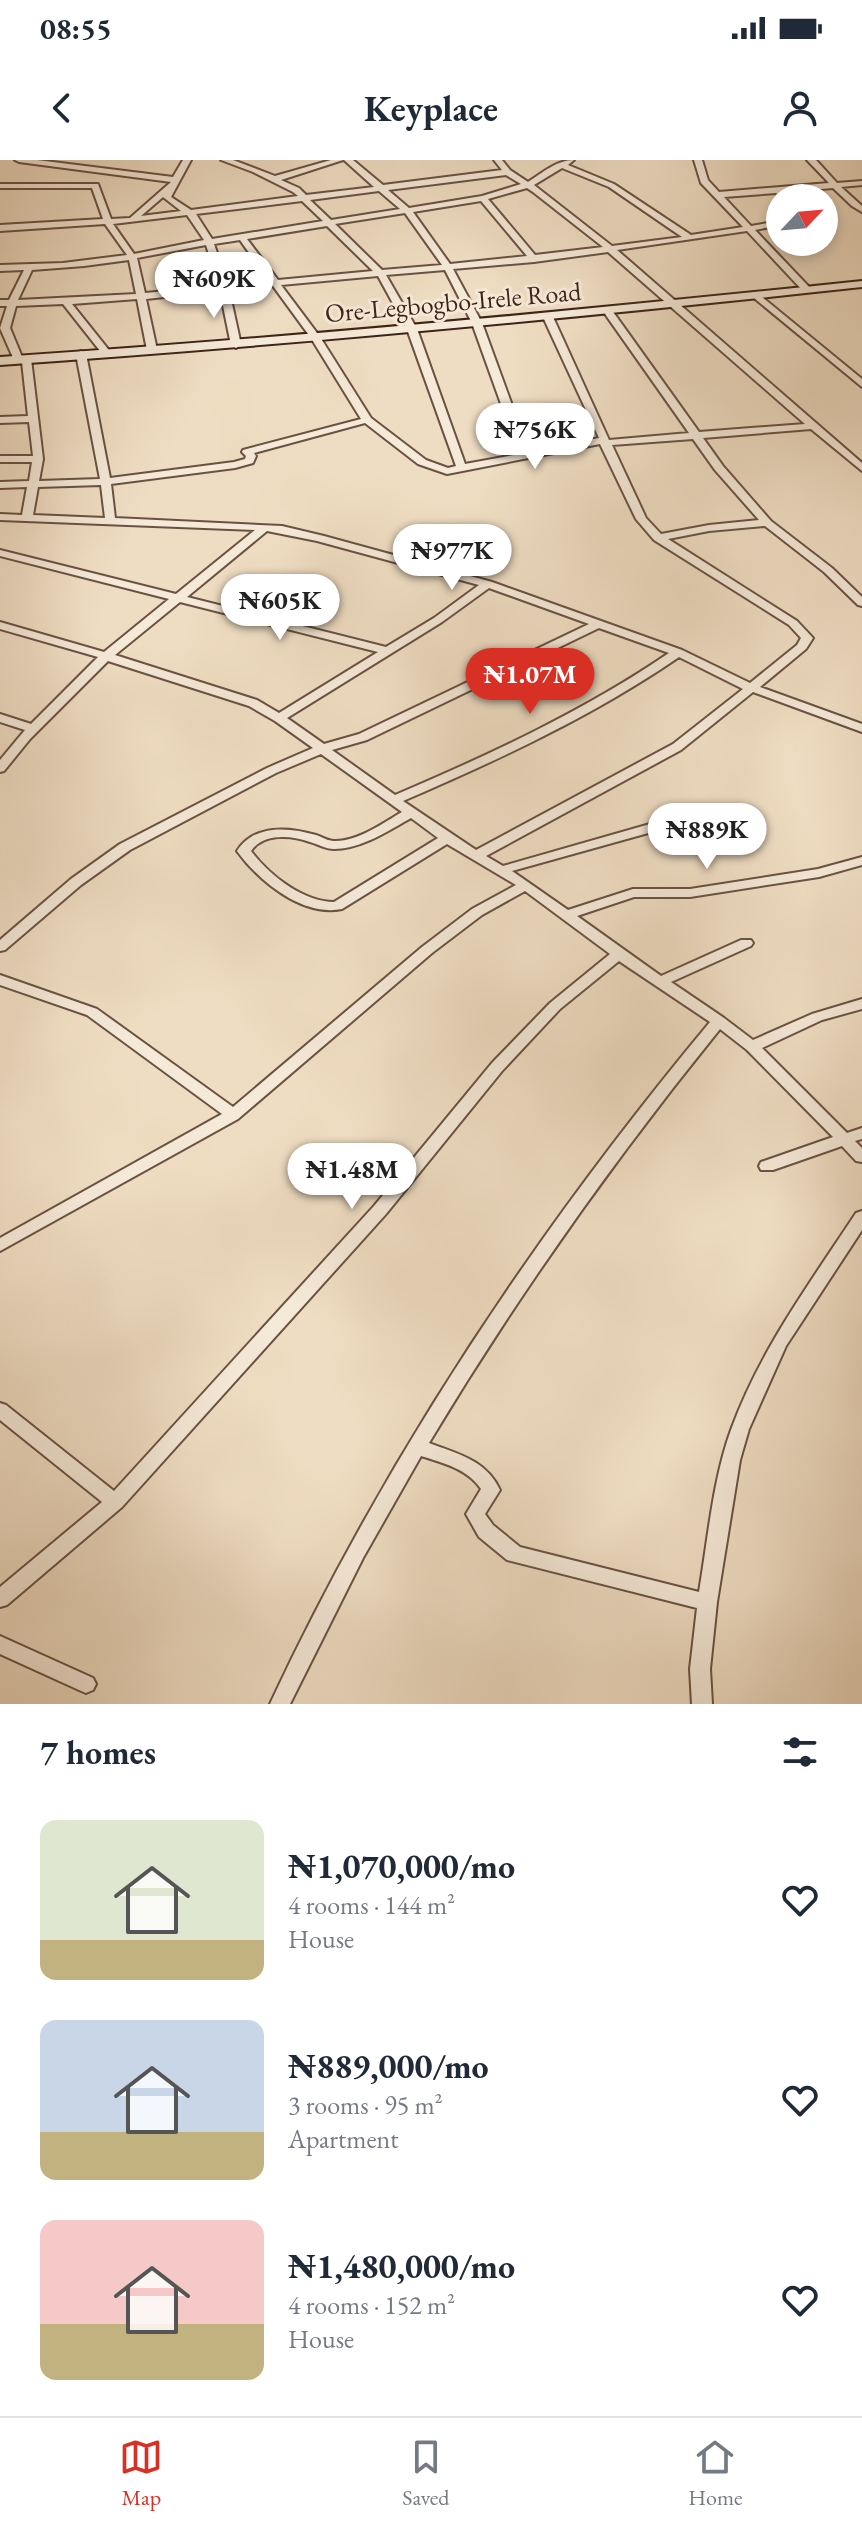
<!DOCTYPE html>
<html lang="en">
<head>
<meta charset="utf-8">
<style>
	:root { --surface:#fff; --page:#f6f6f7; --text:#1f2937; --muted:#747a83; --line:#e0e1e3; --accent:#d93025 }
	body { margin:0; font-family:"EB Garamond",serif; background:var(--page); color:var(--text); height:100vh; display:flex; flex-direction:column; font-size:30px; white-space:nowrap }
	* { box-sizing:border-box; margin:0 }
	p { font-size:26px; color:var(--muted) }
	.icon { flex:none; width:44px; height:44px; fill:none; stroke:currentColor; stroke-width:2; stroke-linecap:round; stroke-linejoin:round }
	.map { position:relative; height:1544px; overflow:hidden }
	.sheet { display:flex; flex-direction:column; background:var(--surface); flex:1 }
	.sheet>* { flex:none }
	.needle { width:52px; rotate:64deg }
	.fabs { position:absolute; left:766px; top:24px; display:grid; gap:16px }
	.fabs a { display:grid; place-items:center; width:72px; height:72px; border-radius:50%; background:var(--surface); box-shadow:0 4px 12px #0003; font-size:40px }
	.price { position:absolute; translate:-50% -68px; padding:0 18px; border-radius:28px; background:#fff; color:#222; font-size:26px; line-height:52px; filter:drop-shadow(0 2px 4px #0008) }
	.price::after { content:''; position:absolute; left:50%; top:48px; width:24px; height:18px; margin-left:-12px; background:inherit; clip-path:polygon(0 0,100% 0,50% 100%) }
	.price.on { background:var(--accent); color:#fff }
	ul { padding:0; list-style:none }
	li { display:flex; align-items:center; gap:24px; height:200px; padding:0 40px }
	li span { display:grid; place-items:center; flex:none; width:224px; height:160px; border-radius:16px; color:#555 }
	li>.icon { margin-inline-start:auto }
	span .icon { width:96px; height:96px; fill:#fffc; stroke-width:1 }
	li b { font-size:34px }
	h2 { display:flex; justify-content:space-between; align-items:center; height:96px; padding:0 40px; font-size:34px }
	.status { display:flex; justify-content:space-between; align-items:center; height:56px; padding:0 40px; background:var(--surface); direction:ltr }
	.status svg { height:22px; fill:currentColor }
	header { display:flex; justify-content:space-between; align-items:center; height:104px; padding:0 40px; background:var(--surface); font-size:36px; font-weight:700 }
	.menu { display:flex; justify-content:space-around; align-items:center; height:112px; border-top:2px solid var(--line); background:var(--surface); font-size:22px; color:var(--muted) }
	.menu a { display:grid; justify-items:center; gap:4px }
	.menu .on { color:var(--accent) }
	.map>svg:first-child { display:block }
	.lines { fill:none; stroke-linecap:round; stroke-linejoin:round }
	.minor-casing { stroke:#6a5243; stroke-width:4 }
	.secondary-casing { stroke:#3e2418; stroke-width:4 }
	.minor { fill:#f5e9d8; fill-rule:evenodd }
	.secondary { fill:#f5e9d8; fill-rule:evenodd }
	.labels { text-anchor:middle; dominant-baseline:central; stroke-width:6; stroke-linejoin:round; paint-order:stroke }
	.far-street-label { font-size:26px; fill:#3e2418; stroke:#f5e9d8 }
</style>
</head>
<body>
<div class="status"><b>08:55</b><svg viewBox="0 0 49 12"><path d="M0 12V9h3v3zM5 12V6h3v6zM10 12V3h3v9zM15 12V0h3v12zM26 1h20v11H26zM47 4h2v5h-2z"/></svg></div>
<header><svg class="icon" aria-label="back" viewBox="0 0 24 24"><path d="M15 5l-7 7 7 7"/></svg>Keyplace<svg class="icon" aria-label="person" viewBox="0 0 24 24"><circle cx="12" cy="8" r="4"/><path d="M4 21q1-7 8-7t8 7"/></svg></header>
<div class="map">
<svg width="862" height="1544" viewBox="0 0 862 1544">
	<rect width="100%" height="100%" fill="#efddc3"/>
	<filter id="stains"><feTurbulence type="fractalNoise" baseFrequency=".0025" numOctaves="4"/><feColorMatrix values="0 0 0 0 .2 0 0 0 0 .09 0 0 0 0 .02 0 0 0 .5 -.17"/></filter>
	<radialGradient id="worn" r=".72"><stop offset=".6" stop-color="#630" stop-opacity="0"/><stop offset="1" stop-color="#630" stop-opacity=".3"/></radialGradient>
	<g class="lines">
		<g class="minor-casing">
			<path id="minor" d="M15 0H37L173 17 183 0H191L171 37 191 50 298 36 293 32 253 12 221 0H233L275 16 331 0H343L281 20 299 28 306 35 374 27 344 0H353L383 25 502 10 494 0H502L510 10 528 22C542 13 557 0 574 0L568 5 614 24 691 75 743 67 701 23 694 0H702L708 20 719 32 829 23 807 0H816L837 23 862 21V25L841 27 862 46V52L852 46 833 28 785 32 792 38H783L776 33 724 37 751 66 780 61V65L755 70 810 128V132H804L747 71 617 90 862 303V311L811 269 703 278 723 306 771 361 832 408 862 437V446L858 445 824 412 765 366 709 371 668 379 797 461 813 478 806 489 760 527 862 564V572L753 532 681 590 486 696 503 706 692 652H702L704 655 702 658 512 711 568 750 633 729H690L818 709 862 697V705L819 717 690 737H634L577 756 661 816 741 780H751L753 783 751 786 671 822 724 858 753 880 812 854 862 839V849L822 860 762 888 847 973 862 968V979L855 981 862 988V1002L856 1001 842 986 773 1010H761L759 1006 761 1002 833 977 747 890 720 869C613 1001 516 1138 429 1283 458 1294 486 1300 500 1330L485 1354 493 1365 520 1387 699 1432C708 1379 713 1319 731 1270 760 1190 810 1123 856 1053L862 1051V1070L786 1186 749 1269 740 1300 717 1442 710 1509 712 1544H692L690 1509 697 1448 507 1400 479 1377 466 1354 481 1329C468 1309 443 1303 421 1296L363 1398 290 1544H270C385 1298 537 1070 710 862L619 801 560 849 502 911 386 1054 122 1347 7 1445 0 1447V1427L102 1342 0 1260V1243L6 1245 114 1331 374 1046 492 903 550 843 610 794 525 731 482 755 432 793 238 959 0 1091V1078L222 954 87 855 0 825V815L97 849 233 947 422 787 472 749 516 725 447 684 342 749C302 757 259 721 237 691 254 664 289 667 316 675 322 677 328 681 334 681 357 682 383 663 402 652L321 594 276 613 130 690 81 725 5 790 0 791V780L71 719 120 684 267 608 313 588 275 561 249 546 108 501 30 579 4 611 0 612V600L25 570 0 562V554L31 564 98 497 0 469V462L104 492 169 439 0 396V390L176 434 255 370 0 360V354L22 355 27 327 0 328V322L29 321 32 302H0V296H33L29 262 0 263V257L28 256 22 202 14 200 0 168 7 146H0V140H9L24 110 0 111V105L63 103 127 95 105 64 0 71V65L103 59 92 28H0V24H98L111 59 130 58 171 22 19 2ZM562 8 609 27 682 77 612 86 534 25ZM506 15 521 24 482 36 409 48 388 30ZM527 28 533 32 603 87 535 95 488 39ZM379 31 400 49 331 60 310 40ZM163 37 181 51 141 56ZM302 41 323 61 212 79 196 54ZM481 41 527 96 450 104 413 52ZM405 53 442 105 382 110 335 64ZM187 55 204 80 134 94 113 64ZM327 66 373 111 278 120 247 79ZM240 80 269 121 228 125 214 84ZM206 85 219 126 145 133 137 98ZM608 92 805 264 699 272 611 149 608 148 603 151 689 273 609 280 553 157 548 154 543 157 599 278 529 292 482 163 453 109 534 102ZM129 100 136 134 18 140 32 110 84 106ZM445 110 472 163 519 294 465 304 417 169 386 115ZM378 116 407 169 456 306 448 308 426 300 371 258 320 177 281 125ZM273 126 311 178 361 259 243 290 242 292 246 296 245 299 234 302 110 318 86 194 81 191 76 194 100 319 39 321 43 299 31 199 26 196 22 197 10 168 16 146 63 144 104 196 107 197 112 194 72 144 137 139 147 190 152 193 157 190 146 139 220 131 231 185 236 188 241 185 229 130ZM365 263 418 304 447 314 600 284 636 359 654 380 789 465 801 478 797 485 750 523 682 490 492 422 324 376 282 366 115 358 111 324 235 308 253 303 256 296 254 293ZM693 279 715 310 759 360 709 365 661 374 646 358 612 285ZM101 325 105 358 33 355 38 327ZM267 371 317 381 479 425 434 458 386 487 187 437ZM489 428 589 464 359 574 324 584 287 558 442 462ZM180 442 378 492 279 553 257 540 115 495ZM599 468 669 493C584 551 489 595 395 635L332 590 367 580ZM679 497 743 529 673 584 476 690 403 641C498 600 593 556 679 497ZM411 658 438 678 334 742C303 742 269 715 251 691 263 673 291 675 310 682 318 684 325 689 334 689 361 689 388 671 411 658Z
				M757 133 862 219V227L754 138V134Z
				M0 1476 93 1518 96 1524 93 1530 86 1533 79 1530 0 1494Z"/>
		</g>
		<g class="secondary-casing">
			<path id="secondary" d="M862 121V127C575 158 288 185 0 205V197C288 178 575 151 862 121Z"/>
		</g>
		<use href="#minor" class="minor"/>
		<use href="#secondary" class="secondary"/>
	</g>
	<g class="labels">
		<g class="far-street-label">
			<text transform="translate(453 142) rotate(-5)">Ore-Legbogbo-Irele Road</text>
		</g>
	</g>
	<rect width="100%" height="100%" filter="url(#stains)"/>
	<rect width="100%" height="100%" fill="url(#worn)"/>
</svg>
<div class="fabs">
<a><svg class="needle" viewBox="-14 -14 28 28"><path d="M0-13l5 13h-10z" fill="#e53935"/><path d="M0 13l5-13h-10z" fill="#747a83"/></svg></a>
</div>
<b class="price" style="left:214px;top:160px">₦609K</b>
<b class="price" style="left:535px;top:311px">₦756K</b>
<b class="price" style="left:452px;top:432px">₦977K</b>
<b class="price" style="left:280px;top:482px">₦605K</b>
<b class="price on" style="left:530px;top:556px">₦1.07M</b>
<b class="price" style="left:707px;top:711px">₦889K</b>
<b class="price" style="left:352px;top:1051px">₦1.48M</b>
</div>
<section class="sheet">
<h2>7 homes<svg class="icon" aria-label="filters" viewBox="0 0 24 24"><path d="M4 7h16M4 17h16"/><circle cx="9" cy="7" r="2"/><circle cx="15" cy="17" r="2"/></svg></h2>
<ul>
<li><span style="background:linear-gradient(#dfe7d0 75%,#c2b280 0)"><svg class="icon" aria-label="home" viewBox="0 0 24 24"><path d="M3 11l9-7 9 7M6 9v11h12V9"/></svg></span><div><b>₦1,070,000/mo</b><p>4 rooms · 144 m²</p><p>House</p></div><svg class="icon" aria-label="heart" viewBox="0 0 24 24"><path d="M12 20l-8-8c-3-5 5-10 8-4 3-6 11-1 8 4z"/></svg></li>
<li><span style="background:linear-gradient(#c9d6e8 70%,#c2b280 0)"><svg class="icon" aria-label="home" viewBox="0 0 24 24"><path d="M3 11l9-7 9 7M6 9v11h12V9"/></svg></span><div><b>₦889,000/mo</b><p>3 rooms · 95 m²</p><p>Apartment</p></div><svg class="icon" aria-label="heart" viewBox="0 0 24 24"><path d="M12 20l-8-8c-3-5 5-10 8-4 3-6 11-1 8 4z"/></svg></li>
<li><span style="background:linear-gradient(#f6c9c9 65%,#c2b280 0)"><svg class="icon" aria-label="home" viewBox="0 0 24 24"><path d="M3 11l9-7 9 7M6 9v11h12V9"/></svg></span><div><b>₦1,480,000/mo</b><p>4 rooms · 152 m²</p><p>House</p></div><svg class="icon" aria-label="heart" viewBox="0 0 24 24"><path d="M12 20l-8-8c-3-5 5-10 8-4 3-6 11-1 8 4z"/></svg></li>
</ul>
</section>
<nav class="menu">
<a class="on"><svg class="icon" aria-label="map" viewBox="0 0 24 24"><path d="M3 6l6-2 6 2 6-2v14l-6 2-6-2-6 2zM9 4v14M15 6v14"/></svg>Map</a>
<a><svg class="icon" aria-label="saved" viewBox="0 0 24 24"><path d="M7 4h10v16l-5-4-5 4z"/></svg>Saved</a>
<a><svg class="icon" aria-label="home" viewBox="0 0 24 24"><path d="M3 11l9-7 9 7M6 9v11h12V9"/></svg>Home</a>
</nav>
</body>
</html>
